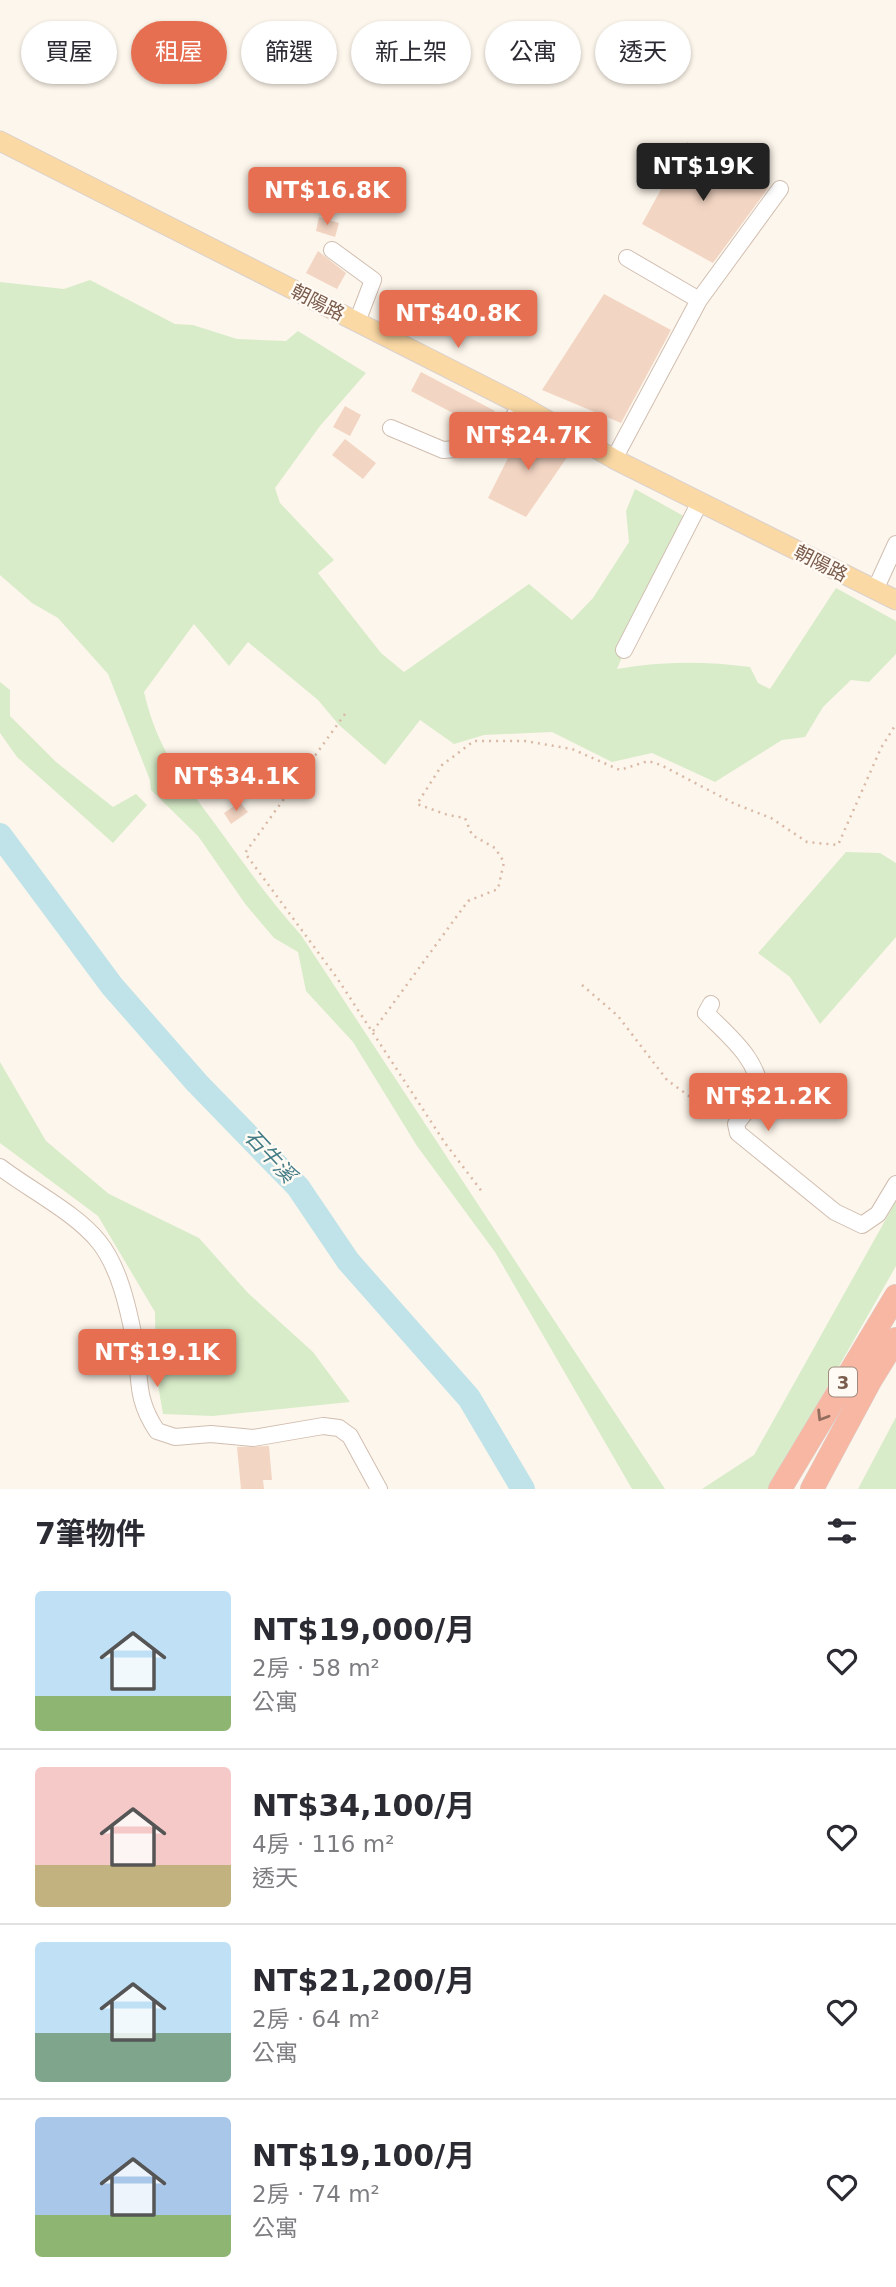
<!DOCTYPE html>
<html lang="zh-TW">
<head>
<meta charset="utf-8">
<style>
	:root { --surface:#fff; --page:#f7f7f7; --text:#2b2b33; --muted:#7c7c81; --line:#e1e1e2; --accent:#e76f51 }
	body { margin:0; font-family:"DejaVu Sans","Noto Sans TC",sans-serif; background:var(--page); color:var(--text); height:100vh; display:flex; flex-direction:column; font-size:26px; white-space:nowrap }
	* { box-sizing:border-box; margin:0 }
	p { font-size:23px; color:var(--muted) }
	.icon { flex:none; width:38px; height:38px; fill:none; stroke:currentColor; stroke-width:2; stroke-linecap:round; stroke-linejoin:round }
	.map { position:relative; height:1489px; overflow:hidden }
	.panel { display:flex; flex-direction:column; background:var(--surface); flex:1 }
	.panel>* { flex:none }
	.guide { position:absolute; left:21px; top:21px; width:854px; height:63px; display:flex; gap:14px }
	.price { position:absolute; translate:-50% -60px; padding:0 16px; border-radius:7px; background:var(--accent); color:#fff; font-size:23px; line-height:46px; filter:drop-shadow(0 2px 4px #0008) }
	.price::after { content:''; position:absolute; left:50%; top:42px; width:21px; height:16px; margin-left:-10px; background:inherit; clip-path:polygon(0 0,100% 0,50% 100%) }
	.price.current { background:#222; color:#fff }
	ul { padding:0; list-style:none }
	li { display:flex; align-items:center; gap:21px; height:175px; padding:0 35px }
	li+li { border-top:2px solid var(--line) }
	li span { display:grid; place-items:center; flex:none; width:196px; height:140px; border-radius:7px; color:#555 }
	li>.icon { margin-inline-start:auto }
	span .icon { width:84px; height:84px; fill:#fffc; stroke-width:1 }
	li b { font-size:30px }
	h2 { display:flex; justify-content:space-between; align-items:center; height:84px; padding:0 35px; font-size:30px }
	.tag { padding:0 24px; border-radius:32px; background:var(--surface); box-shadow:0 2px 5px #0004; font-size:24px; line-height:63px }
	.tag.current { background:var(--accent); color:#fff }
	.map>svg:first-child { display:block }
	.green { fill:#d8ecc9 }
	.lines { fill:none; stroke-linecap:round; stroke-linejoin:round }
	.river { stroke:#bfe3e8; stroke-width:24 }
	.building { fill:#f3d5c3 }
	.minor-casing { stroke:#d1beb0; stroke-width:18 }
	.major-casing { stroke:#dad1cd; stroke-width:21 }
	.highway-casing { stroke:#dad1cd; stroke-width:24 }
	.path { stroke:#d9b8a5; stroke-width:2.5; stroke-dasharray:2 5; stroke-linecap:butt }
	.minor { stroke:#fff; stroke-width:16 }
	.major { stroke:#fbd9a5; stroke-width:19 }
	.highway { stroke:#f7b7a3; stroke-width:23 }
	.oneway { stroke:#936e5e }
	.labels { text-anchor:middle; dominant-baseline:central; stroke-width:5; stroke-linejoin:round; paint-order:stroke }
	.shield { fill:#fffaf3; stroke:#a28b7f; stroke-width:2 }
	.shield-label { font-size:18px; font-weight:bold; fill:#7a5c4d }
	.street-label { font-size:19px; fill:#7a5c4d; stroke:#fffaf3 }
	.water-label { font-size:21px; font-style:italic; fill:#437c86; stroke:#fffaf3 }
</style>
</head>
<body>
<div class="map">
<svg width="896" height="1489" viewBox="0 0 896 1489">
	<rect width="100%" height="100%" fill="#fdf6ec"/>
	<path class="green" d="M90 280 175 324 193 325 237 339 286 341 298 331 366 373 320 426 275 488 280 503 334 560 318 573 381 653 404 672 529 584 572 620 593 598 629 542 626 511 635 489 689 519 658 571 617 669C661 661 705 661 750 667L758 683 770 689 836 588 896 621V654L869 682 851 680 823 707 805 737 782 740 715 782 652 753 612 762 552 732 484 735 454 744 420 720 385 765 339 725 318 700 248 642 229 666 194 624 144 692C158 752 183 780 218 828 245 865 270 901 301 935L665 1489H632L495 1252 417 1146 353 1042 306 991 298 952 274 938 246 905 198 836 151 790 150 780 108 674 58 618 32 603 0 575V282L64 289Z
		M0 682 10 690V716L56 762 113 807 136 794 147 805 113 843 17 757 0 733Z
		M846 852 880 853 896 863V937L820 1024 790 977 758 953Z
		M0 1062 46 1141 109 1194 199 1238 248 1293 313 1352 350 1402 213 1416 163 1414 156 1374 155 1312 98 1216 0 1143Z
		M896 1201V1266L769 1489H702L754 1455Z
		M896 1417V1489H858Z"/>
	<g class="lines">
		<path class="river" d="M0 835 112 986 197 1083 298 1187 348 1261 469 1398 523 1489"/>
	</g>
	<path class="building" d="M687 142 769 187 713 263 642 224Z
		M319 217 339 223 335 237 316 231Z
		M318 251 346 273 337 289 306 273Z
		M604 294 671 330 621 423 542 390Z
		M421 372 495 411 485 430 411 391Z
		M345 406 361 415 350 436 333 427Z
		M525 424 570 453 526 517 488 498Z
		M345 439 376 463 363 479 332 455Z
		M240 802 248 812 231 824 224 813Z
		M269 1446 272 1480H263L264 1489H241L237 1447Z"/>
	<g class="lines">
		<g class="minor-casing">
			<path id="minor" d="M332 250 373 280 357 322
				M627 258 699 300
				M391 428 443 450 485 447 506 429 521 405
				M614 459 699 300 780 189
				M875 590 896 544
				M624 650 700 502
				M711 1004 706 1013C730 1037 757 1058 761 1093L736 1124 738 1133 835 1212 862 1225 878 1214 896 1184
				M0 1167C30 1190 76 1213 99 1242 119 1267 128 1307 134 1338 142 1376 133 1395 157 1431L175 1437 211 1434 253 1438 323 1426 339 1428 350 1436 379 1489"/>
		</g>
		<g class="major-casing">
			<path id="major" d="M0 141 521 405 614 459 896 600"/>
		</g>
		<g class="highway-casing">
			<path id="highway" d="M780 1489 896 1296
				M812 1489 870 1381 896 1339"/>
		</g>
		<path class="path" d="M345 714 245 853 337 978 445 1143 483 1193
			M582 985 618 1016 667 1080 722 1120
			M373 1031 468 901 498 889 504 862 495 848 472 835 465 818 448 815 417 804 442 765 474 741H525L572 749 620 770 648 761 661 765 735 804 771 818 807 842 838 845 881 748 896 724"/>
		<use href="#minor" class="minor"/>
		<use href="#major" class="major"/>
		<use href="#highway" class="highway"/>
	</g>
	<defs><path id="oneway-chevron" d="M-2-3.5L2.5 0L-2 3.5" fill="none" stroke-width="1.6" stroke-linecap="round" stroke-linejoin="round" transform="scale(1.75)"/></defs>
	<use class="oneway" href="#oneway-chevron" transform="translate(822 1416) rotate(122)"/>
	<g class="labels">
		<rect class="shield" x="829" y="1367.5" width="28" height="29" rx="5"/>
		<g class="shield-label">
			<text x="843" y="1382">3</text>
		</g>
		<g class="street-label">
			<text transform="translate(318 302) rotate(27)">朝陽路</text>
			<text transform="translate(821 563) rotate(27)">朝陽路</text>
		</g>
		<g class="water-label">
			<text transform="translate(270 1156) rotate(47)">石牛溪</text>
		</g>
	</g>
</svg>
<b class="price current" style="left:703px;top:203px">NT$19K</b>
<b class="price" style="left:327px;top:227px">NT$16.8K</b>
<b class="price" style="left:458px;top:350px">NT$40.8K</b>
<b class="price" style="left:528px;top:472px">NT$24.7K</b>
<b class="price" style="left:236px;top:813px">NT$34.1K</b>
<b class="price" style="left:768px;top:1133px">NT$21.2K</b>
<b class="price" style="left:157px;top:1389px">NT$19.1K</b>
<div class="guide">
<a class="tag">買屋</a>
<a class="tag current">租屋</a>
<a class="tag">篩選</a>
<a class="tag">新上架</a>
<a class="tag">公寓</a>
<a class="tag">透天</a>
</div>
</div>
<section class="panel">
<h2>7筆物件<svg class="icon" aria-label="filters" viewBox="0 0 24 24"><path d="M4 7h16M4 17h16"/><circle cx="9" cy="7" r="2"/><circle cx="15" cy="17" r="2"/></svg></h2>
<ul>
<li><span style="background:linear-gradient(#bfe0f5 75%,#8fb573 0)"><svg class="icon" aria-label="home" viewBox="0 0 24 24"><path d="M3 11l9-7 9 7M6 9v11h12V9"/></svg></span><div><b>NT$19,000/月</b><p>2房 · 58 m²</p><p>公寓</p></div><svg class="icon" aria-label="heart" viewBox="0 0 24 24"><path d="M12 20l-8-8c-3-5 5-10 8-4 3-6 11-1 8 4z"/></svg></li>
<li><span style="background:linear-gradient(#f6c9c9 70%,#c2b280 0)"><svg class="icon" aria-label="home" viewBox="0 0 24 24"><path d="M3 11l9-7 9 7M6 9v11h12V9"/></svg></span><div><b>NT$34,100/月</b><p>4房 · 116 m²</p><p>透天</p></div><svg class="icon" aria-label="heart" viewBox="0 0 24 24"><path d="M12 20l-8-8c-3-5 5-10 8-4 3-6 11-1 8 4z"/></svg></li>
<li><span style="background:linear-gradient(#bfe0f5 65%,#7fa58c 0)"><svg class="icon" aria-label="home" viewBox="0 0 24 24"><path d="M3 11l9-7 9 7M6 9v11h12V9"/></svg></span><div><b>NT$21,200/月</b><p>2房 · 64 m²</p><p>公寓</p></div><svg class="icon" aria-label="heart" viewBox="0 0 24 24"><path d="M12 20l-8-8c-3-5 5-10 8-4 3-6 11-1 8 4z"/></svg></li>
<li><span style="background:linear-gradient(#a9c7e8 70%,#8fb573 0)"><svg class="icon" aria-label="home" viewBox="0 0 24 24"><path d="M3 11l9-7 9 7M6 9v11h12V9"/></svg></span><div><b>NT$19,100/月</b><p>2房 · 74 m²</p><p>公寓</p></div><svg class="icon" aria-label="heart" viewBox="0 0 24 24"><path d="M12 20l-8-8c-3-5 5-10 8-4 3-6 11-1 8 4z"/></svg></li>
</ul>
</section>
</body>
</html>
